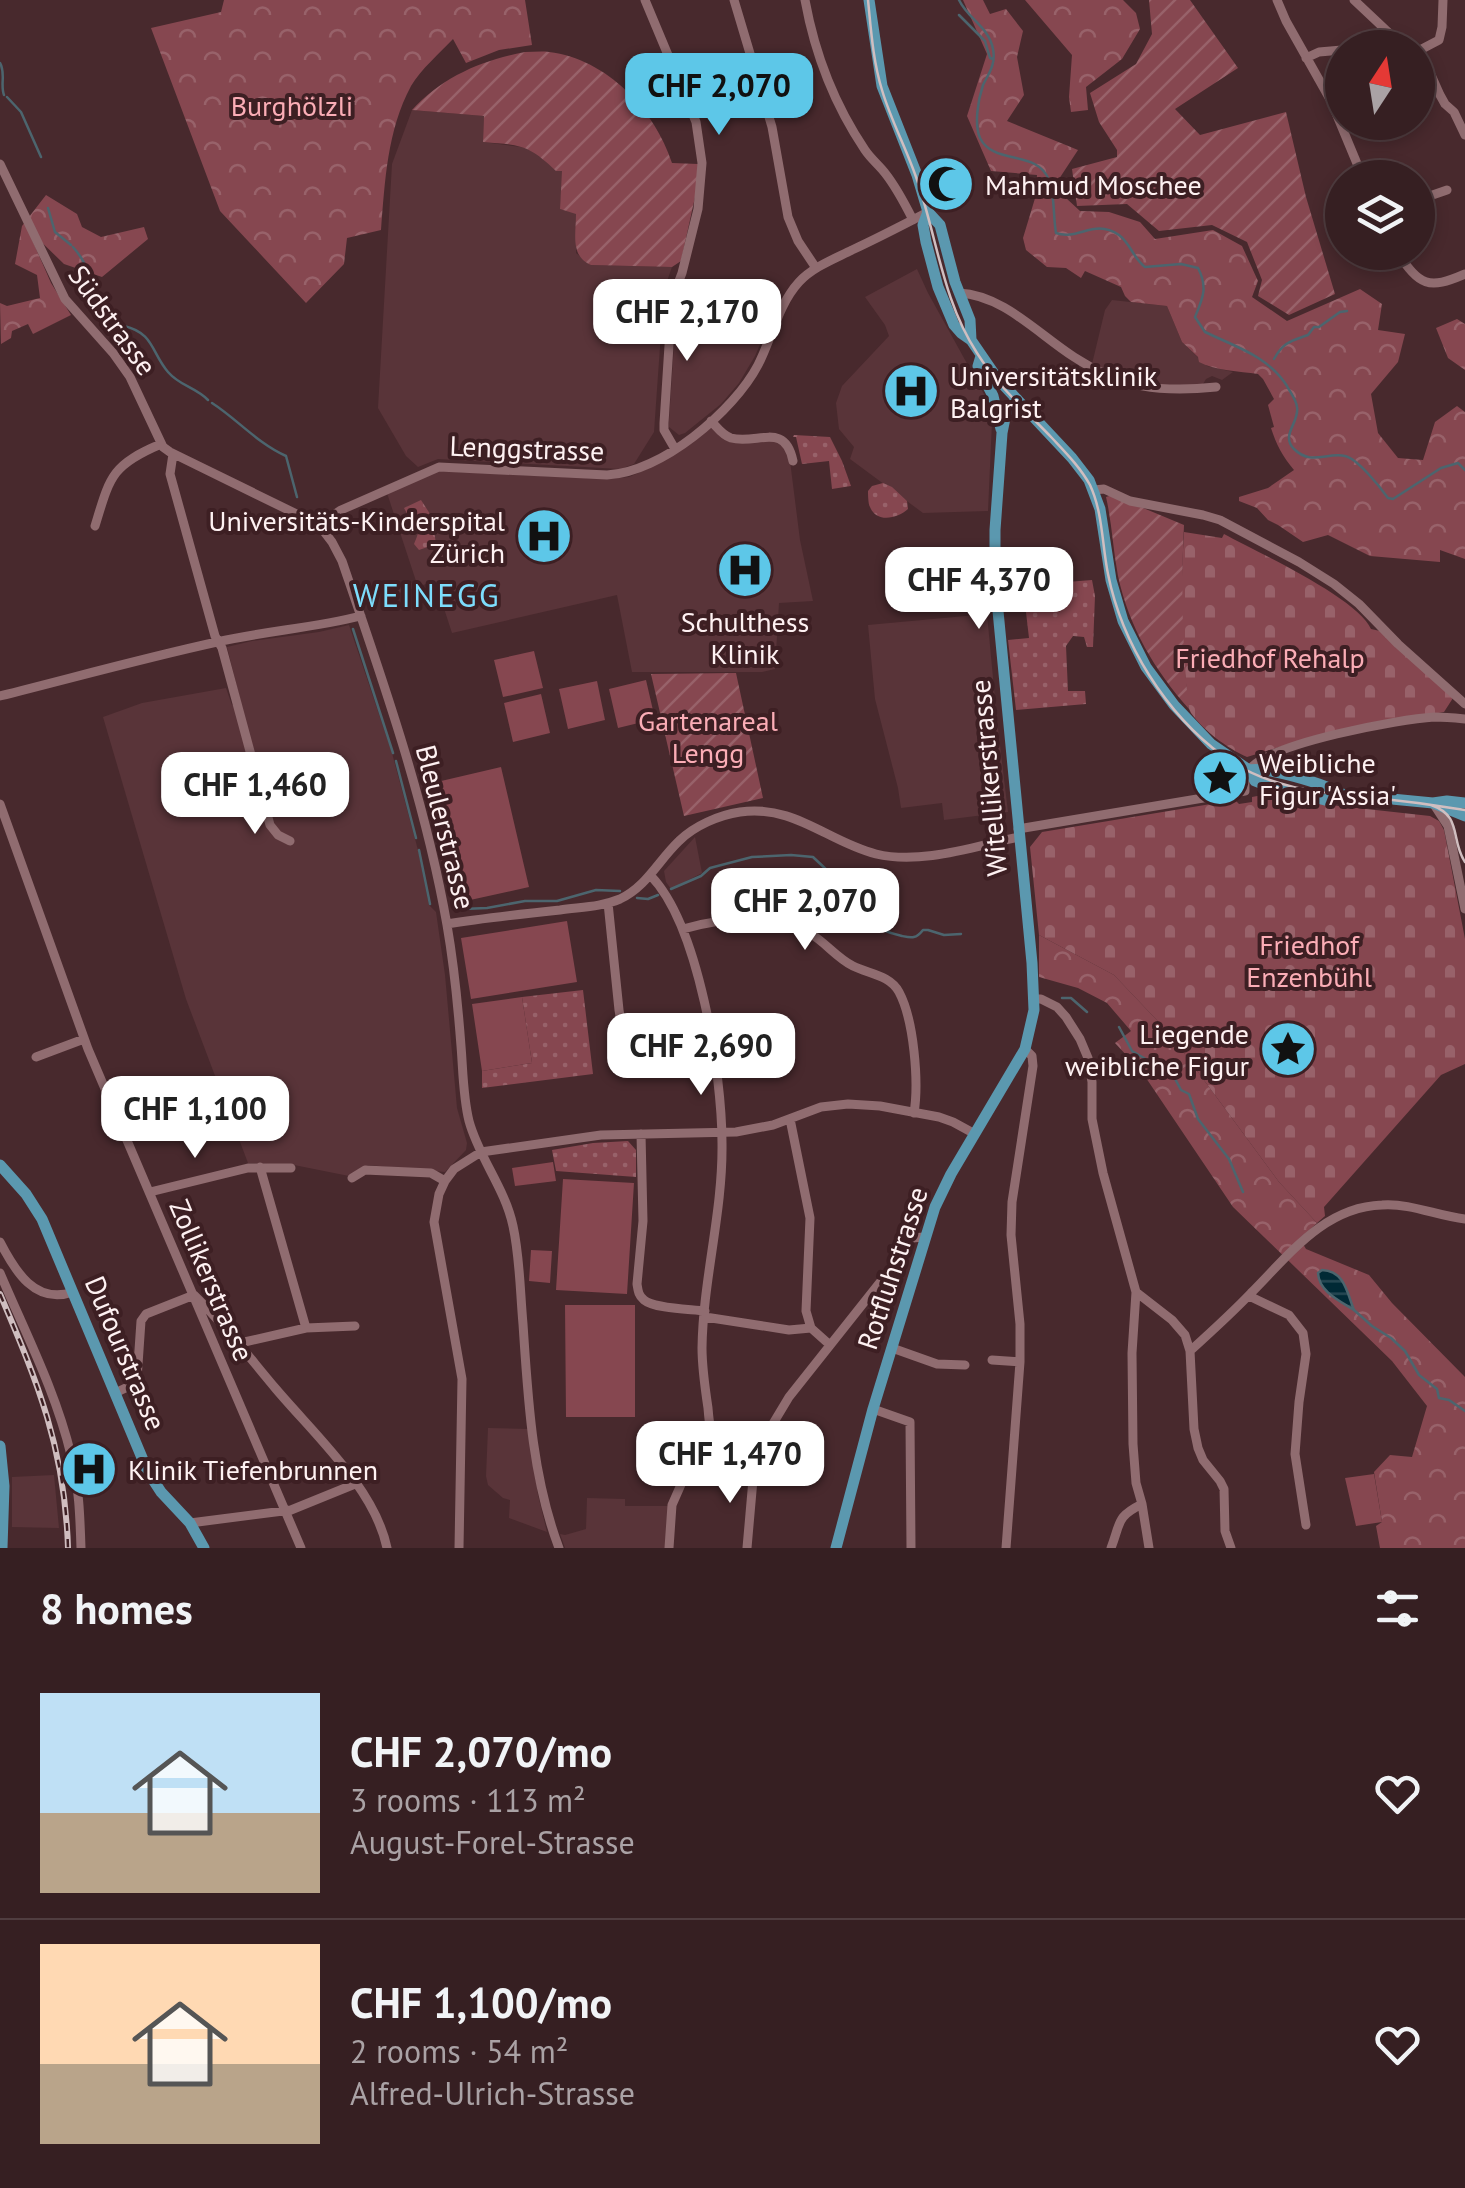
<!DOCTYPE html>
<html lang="en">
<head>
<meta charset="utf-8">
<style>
	:root { --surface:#361f22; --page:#3d272a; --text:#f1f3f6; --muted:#aaa2a5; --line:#503d40; --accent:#5dc7e8 }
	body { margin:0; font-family:"PT Sans",sans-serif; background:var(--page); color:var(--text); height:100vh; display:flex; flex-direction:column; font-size:38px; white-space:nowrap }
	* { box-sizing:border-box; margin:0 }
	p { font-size:32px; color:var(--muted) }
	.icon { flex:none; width:55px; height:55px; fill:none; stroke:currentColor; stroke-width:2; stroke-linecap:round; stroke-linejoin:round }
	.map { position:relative; height:1548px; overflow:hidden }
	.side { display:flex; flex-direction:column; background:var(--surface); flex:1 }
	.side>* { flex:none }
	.needle { width:65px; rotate:12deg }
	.controls { position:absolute; left:1325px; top:30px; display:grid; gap:20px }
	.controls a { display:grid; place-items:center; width:110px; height:110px; border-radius:50%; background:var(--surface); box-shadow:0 5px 15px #0003,0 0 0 2px var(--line); font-size:50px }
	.price { position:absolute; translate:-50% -85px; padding:0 22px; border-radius:20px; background:#fff; color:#222; font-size:32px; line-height:65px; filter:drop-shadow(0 2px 5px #0008) }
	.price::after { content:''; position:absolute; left:50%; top:60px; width:30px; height:22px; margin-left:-15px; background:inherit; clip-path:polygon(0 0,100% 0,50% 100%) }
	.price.active { background:var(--accent); color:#111 }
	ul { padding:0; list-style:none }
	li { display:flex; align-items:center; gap:30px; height:250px; padding:0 40px }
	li+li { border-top:2px solid var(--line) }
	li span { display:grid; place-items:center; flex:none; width:280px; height:200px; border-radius:0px; color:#555 }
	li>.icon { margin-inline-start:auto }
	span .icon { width:120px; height:120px; fill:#fffc; stroke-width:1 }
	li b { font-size:42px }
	h2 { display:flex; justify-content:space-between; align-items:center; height:120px; padding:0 40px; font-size:42px }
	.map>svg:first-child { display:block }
	.built { fill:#593439 }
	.grass { fill:url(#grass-dots) }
	.forest { fill:url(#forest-crowns) }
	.cemetery { fill:url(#cemetery-stones) }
	.garden { fill:url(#garden-furrows) }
	.pitch { fill:#864750 }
	.water { fill:url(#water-rules); stroke:#4c656e; stroke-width:2.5 }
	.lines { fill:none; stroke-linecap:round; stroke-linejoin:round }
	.stream { stroke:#4c656e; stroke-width:2.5 }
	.minor { stroke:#906c70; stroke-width:9 }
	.major { stroke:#5b98af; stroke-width:11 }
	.tram { stroke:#d0bec0; stroke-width:2.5 }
	.rail-casing { stroke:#d0bec0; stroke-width:6 }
	.rail { stroke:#3d1f23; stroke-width:2.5; stroke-dasharray:8; stroke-linecap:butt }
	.labels { text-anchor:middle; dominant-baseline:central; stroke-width:8; stroke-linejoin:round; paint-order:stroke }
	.park-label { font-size:28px; fill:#fbadb6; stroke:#3d1f23 }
	.poi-label { font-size:28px; fill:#fef1f2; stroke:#3d1f23; text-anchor:start }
	.street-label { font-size:28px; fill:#fef1f2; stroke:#3d1f23 }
	.quarter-label { font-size:32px; letter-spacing:2.5px; fill:#7dddfc; stroke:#3d1f23 }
</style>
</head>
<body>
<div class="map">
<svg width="1465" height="1548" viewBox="0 0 1465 1548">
	<defs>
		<pattern id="grass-dots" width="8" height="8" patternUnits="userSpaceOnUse" patternTransform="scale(2.5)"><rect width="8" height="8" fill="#864750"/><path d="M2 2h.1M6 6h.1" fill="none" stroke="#98626a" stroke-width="1.8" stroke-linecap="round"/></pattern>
		<pattern id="forest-crowns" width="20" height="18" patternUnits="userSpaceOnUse" patternTransform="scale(2.5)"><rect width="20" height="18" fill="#864750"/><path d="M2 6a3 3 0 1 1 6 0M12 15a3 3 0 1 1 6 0" fill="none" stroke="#98626a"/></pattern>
		<pattern id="cemetery-stones" width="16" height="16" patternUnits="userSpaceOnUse" patternTransform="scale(2.5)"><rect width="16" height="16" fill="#864750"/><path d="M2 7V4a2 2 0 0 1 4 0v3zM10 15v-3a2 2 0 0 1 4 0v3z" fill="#98626a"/></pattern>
		<pattern id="garden-furrows" width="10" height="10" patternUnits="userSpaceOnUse" patternTransform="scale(2.5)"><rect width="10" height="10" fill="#864750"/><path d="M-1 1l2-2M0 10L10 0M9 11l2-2" fill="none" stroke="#98626a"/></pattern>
		<pattern id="water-rules" width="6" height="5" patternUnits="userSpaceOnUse" patternTransform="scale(2.5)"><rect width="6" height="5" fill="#002935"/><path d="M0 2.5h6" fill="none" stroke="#264853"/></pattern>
	</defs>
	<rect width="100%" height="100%" fill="#48292d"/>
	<path class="built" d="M412 110 484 116 483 142 528 148 540 155 556 170 563 171 560 209 576 213V253L591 265 672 267 664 290 654 432 634 464 620 469 438 459 418 467 406 456 378 408 392 164Z
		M917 269 928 293 985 396 992 422 988 511 923 513 850 459 854 447 839 429 836 403 842 386 889 336 885 325 865 297Z
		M681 285 781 296 755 356 739 383 721 404 685 433 679 435 669 427V420L677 301Z
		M1112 300 1167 306 1182 342 1207 366 1233 372 1222 380 1212 376 1206 379 1203 384 1166 386 1131 380 1092 364 1105 310Z
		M713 426 722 436 776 441 783 444 789 453 800 540 813 601 779 603 775 669 762 672H632L617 595 452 633 435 581 396 594 393 590 416 581 387 493 435 471 607 479 629 477 650 468Z
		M987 614 997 720 1008 812 944 820 942 803 901 808 898 788 875 699 868 625Z
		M349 625 392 753 418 850 429 905 436 912 445 975 457 1108 467 1143 466 1150 445 1172 368 1165 349 1176 294 1165 248 1163 186 999 103 717 142 703 226 688 232 705 241 703 227 647 252 641 319 632Z
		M695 837 702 873 671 889 666 882 664 871Z
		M488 1428 528 1429 538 1495 547 1532 509 1518 510 1500 503 1498 488 1485 486 1476Z
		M54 1475 59 1528 12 1527V1477Z
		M587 1498 625 1499V1506H668L666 1548H565L560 1534 565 1535 586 1529Z"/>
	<path class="grass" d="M794 435 830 437 842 461 851 486 832 489 829 461 802 464 796 437H793Z
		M883 483 892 487 907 501 908 509C898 518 877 524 870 507 868 504 868 492 868 491L872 486Z
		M421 500 432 517 436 544 419 550 414 544 418 534 404 508Z
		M1092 580 1095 596 1093 647H1087L1084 637 1073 636 1066 646 1068 691H1085L1086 704 1016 710 1008 640 1029 638 1024 595H1012V598L1007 599 1005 605 1004 587Z
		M583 990 593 1074 482 1088V1071L532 1063 522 997Z
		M628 1141 636 1150V1177L556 1171 552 1150 593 1143Z"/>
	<path class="forest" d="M224 0H525L532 45 499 50 466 63 453 39C440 53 421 69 411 86 387 131 385 181 381 230L347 238 344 264 306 303 220 211 151 28 221 12Z
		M963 0H983L990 14 1006 9 1023 31 1017 57 1024 95 1007 121 1078 150 1057 182 1066 198 1080 211 1109 212 1140 222 1155 239 1213 230 1242 246 1258 281 1252 297 1287 321 1360 289 1382 304 1378 330 1405 334 1398 362 1371 394 1378 433 1398 458 1423 460 1435 422 1457 406 1465 412V559L1440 550V562L1370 556 1328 535 1303 542 1278 525 1268 520 1257 508 1239 501V497L1268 488 1294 470C1283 457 1276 444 1271 428L1274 427 1268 405 1274 399 1263 379 1258 374C1239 371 1216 371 1199 362L1198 357 1182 342 1167 306 1131 302 1125 296 1121 287 1085 271 1081 278 1066 268 1047 267 1026 250 1023 238 1036 195 1037 175 991 171 967 116 987 54Z
		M1025 0H1123L1136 13 1140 29 1122 59 1086 87 1088 110 1071 112 1069 97 1072 55Z
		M46 195 77 214 82 227 101 237 144 227 148 239 102 277 64 264 27 228 51 283 71 315 33 334 28 324 12 331 11 338 1 344 0 303 7 306 40 298 37 275 15 264 22 226Z
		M1457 319 1465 324V370L1448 358 1436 328Z
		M1039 935 1114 975 1170 1034 1279 1182 1317 1223 1300 1239 1306 1249 1369 1275 1392 1303 1465 1377V1548H1380L1376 1526 1382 1522 1374 1472 1390 1455 1412 1457 1427 1406 1392 1361 1233 1207 1142 1072 1115 1043 1131 1031 1107 1003 1078 988 1039 977Z"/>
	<path class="cemetery" d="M1184 532 1222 538 1224 534C1257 552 1358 598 1371 629L1380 631 1453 698 1444 712 1315 736 1247 757C1227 748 1204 731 1191 713 1186 705 1187 692 1186 683 1180 632 1181 582 1184 532Z
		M1274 793 1303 802 1430 816 1439 821 1444 830 1465 939V1064L1441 1075 1324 1207 1325 1216 1317 1223 1279 1182 1170 1034 1114 975 1039 935 1030 847 1042 832 1235 800 1239 804 1252 802V797Z"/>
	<path class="garden" d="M1149 0H1190L1238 68 1175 109 1200 135 1286 112 1306 197 1335 294 1289 315 1258 296 1262 280 1247 242 1212 225 1159 231 1127 204 1077 206 1072 169 1117 157V150L1099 122 1090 93 1136 64 1152 34Z
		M525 52C533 52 542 51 549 52 607 59 655 110 672 163L698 164 697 188 681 261 672 267 591 265C570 256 576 234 576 214L560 209 562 171H556C528 144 520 145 483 142L484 116 412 110C442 77 482 60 525 52Z
		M1112 495 1184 525C1181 587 1182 647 1189 709 1155 671 1129 627 1118 576 1113 550 1112 523 1106 497Z
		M736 673 763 798 684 816 651 674Z"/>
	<path class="pitch" d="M534 651 543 688 503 697 494 660Z
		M646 680 655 719 618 728 609 689Z
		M597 681 605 720 568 729 559 689Z
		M541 694 550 733 513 742 504 703Z
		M501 767 529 887 452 904 424 785Z
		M567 921 577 982 471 999 461 938Z
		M522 997 532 1063 482 1071 472 1004Z
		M553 1162 556 1181 515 1186 512 1168Z
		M563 1179 634 1183 627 1294 556 1290Z
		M531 1250 552 1251 550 1283 529 1281Z
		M565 1305H635V1417H566Z
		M1374 1474 1382 1522 1356 1526 1345 1478Z"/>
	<path class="water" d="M1322 1270C1345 1271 1347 1293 1354 1310 1340 1301 1319 1292 1318 1273Z"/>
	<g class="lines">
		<path class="stream" d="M959 0C968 19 989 27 993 49 996 64 989 73 983 85 978 100 974 124 980 138 994 166 1037 149 1049 180 1055 196 1053 216 1056 233 1078 241 1094 218 1119 235 1131 244 1133 258 1145 267L1181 264 1198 268C1208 287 1203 298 1195 317L1205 332C1236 347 1268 356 1287 386 1290 392 1296 399 1297 407 1300 422 1280 435 1294 449 1311 466 1327 452 1345 456 1358 459 1380 487 1388 498L1393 499 1441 468 1458 463 1465 470
			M959 15 985 41 990 58 993 59
			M0 63C6 73 0 85 4 95
			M7 97 21 112 41 157
			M48 208 55 232 71 245
			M73 247C86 262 86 268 92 285 98 300 114 313 124 326 154 333 151 352 168 372 180 386 195 387 208 400
			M1274 359C1284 341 1292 341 1308 335L1314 327H1319L1340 312 1347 311
			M212 403C237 419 257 443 286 456L297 497
			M353 629 393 753
			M396 761 416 838
			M419 850 430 904
			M671 889 701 876 710 868 752 857 791 855 813 857C822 866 834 875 841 886 860 915 866 928 902 936 912 938 916 939 923 930H928L944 935 961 934
			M637 898 648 899 658 895
			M463 909 487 908 525 901H557L596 890 620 891
			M1062 998H1071L1087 1012
			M1119 1027 1132 1051 1173 1075 1181 1090 1189 1094 1198 1119 1229 1159 1243 1192
			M1354 1310 1372 1326 1391 1338 1405 1351 1419 1375 1437 1389 1439 1398 1449 1400 1465 1411"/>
		<path class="minor" d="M645 0 696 122 702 163 698 209 682 273 672 299 664 423V430L675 449
			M734 0 772 127 788 217 798 241 816 268
			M805 0C815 55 834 104 865 150 871 159 879 165 885 173 896 187 905 204 913 220
			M1277 0 1286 21 1331 101 1363 178
			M1354 0 1405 48
			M1364 48H1371
			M1420 50 1440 95 1445 104 1454 112 1465 135
			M1418 51 1439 40 1442 27 1443 0
			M1306 58 1319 52 1342 50
			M0 164 65 299 113 353 130 377 163 447 170 452 319 525 332 542 342 561C383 681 425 800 447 925 454 965 458 1006 461 1046 463 1070 463 1097 469 1121 479 1158 505 1188 513 1226 520 1258 520 1291 523 1324 528 1399 532 1477 559 1548
			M1418 200 1447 190
			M1397 252C1420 286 1428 290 1465 274
			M959 293C1003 295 1038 334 1074 357 1121 388 1161 393 1216 387
			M711 421C717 427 722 435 731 438 757 445 785 421 793 461
			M173 454 170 474 215 636 222 648 270 825 278 835 290 841
			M1094 490 1104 489 1130 501 1203 515 1220 520 1299 562 1334 584 1359 604 1398 644 1465 704
			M319 525 341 510 439 467 607 475C661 473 734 411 758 365 772 338 778 305 799 282 813 267 834 259 852 250 878 238 903 225 928 212
			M95 526C110 477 111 465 161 444
			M0 696C72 678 144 658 217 642 265 631 313 628 361 616
			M1433 803 1448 826 1465 909
			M0 804 88 1049 301 1548
			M1018 829 1245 791C1245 783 1244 776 1250 769 1270 743 1400 719 1434 717 1444 717 1455 718 1465 719
			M651 876C699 926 722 1074 722 1143 723 1212 703 1279 702 1348 702 1368 705 1388 708 1408 709 1420 710 1435 716 1445 725 1459 740 1464 754 1468
			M608 903 619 1010 628 1063
			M447 924C484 918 522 914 560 910 580 907 601 907 620 899 647 886 658 861 679 841 694 826 719 815 740 812 794 804 828 842 876 854 922 865 975 846 1019 837
			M683 929C720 918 776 913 811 934 826 943 837 958 853 966 869 974 890 975 899 992 914 1020 919 1082 914 1113
			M1035 999H1041L1057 1007 1066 1017 1080 1039 1088 1058 1092 1082V1119L1103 1173 1136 1292 1172 1320 1185 1335 1190 1351 1194 1429 1198 1448 1203 1460 1220 1481 1224 1489 1225 1531 1231 1548
			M36 1057 84 1039
			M790 1119 810 1218 806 1311 811 1328 830 1345
			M125 1134 197 1114
			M641 1134 643 1221 637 1284C638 1290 638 1295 644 1300 655 1309 690 1309 705 1311
			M260 1167 306 1328
			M352 1178 365 1170 431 1173 445 1181
			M150 1192 248 1168H291
			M0 1242C15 1271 35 1305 73 1292
			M0 1273C25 1332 56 1392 71 1455 79 1485 80 1517 81 1548
			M1136 1292 1132 1353 1133 1444 1136 1483 1142 1504 1149 1548
			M1249 1296 1289 1315 1303 1333 1306 1354 1299 1402 1295 1454 1306 1525
			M705 1317 789 1330 811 1328
			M240 1343 306 1328 355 1326
			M892 1348 937 1364 965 1365
			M1190 1351C1211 1332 1232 1313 1251 1293 1289 1255 1324 1207 1382 1205 1411 1203 1437 1216 1465 1219
			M992 1360 1020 1362
			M115 1393 134 1384 137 1379 141 1321 146 1314 194 1295C224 1324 249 1357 276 1389 314 1434 375 1489 387 1548
			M873 1409 910 1422 911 1548
			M190 1523 291 1510 355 1484
			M459 1548 462 1379 434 1222 439 1194 445 1181 454 1169 481 1152 601 1135 736 1132 773 1125 821 1107 848 1104 880 1106 939 1117 953 1122 975 1134
			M669 1548 672 1505 683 1480 715 1443
			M747 1548 754 1468 768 1432 789 1397 889 1271 912 1238 924 1237
			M1006 1548 1020 1362V1324L1011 1235 1012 1202 1033 1066 1032 1056 1025 1049
			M1111 1548C1121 1522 1116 1517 1142 1504"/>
		<path class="major" d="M869 0 882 86 917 175 928 212 940 225 955 282 970 320 971 340
			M928 212 923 225 926 242 938 287 954 325 961 333 971 340 997 378 1072 458 1089 480 1100 509 1111 580 1123 621 1146 667 1174 705 1211 744 1249 770 1255 781 1265 785 1325 800 1340 794 1433 803 1447 801 1465 803
			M981 356 978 366 993 396 1001 429
			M1249 770C1264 766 1327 784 1340 794
			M1433 803 1465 816
			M0 1165 26 1194 42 1219 148 1472 161 1492 190 1523 204 1548
			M0 1446 4 1486 2 1548
			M836 1548 873 1409 935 1207 951 1174 1025 1049 1034 1010 1032 963 995 580V530L1002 433 1006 413 1017 399"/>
		<path class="tram" d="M868 0C871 30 873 61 882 90 892 124 910 155 920 189 938 245 944 302 977 353 997 385 1026 411 1052 438 1066 453 1080 467 1090 485 1103 513 1102 545 1108 574 1122 644 1166 714 1223 756 1268 789 1322 793 1375 798 1405 801 1435 805 1465 810
			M1431 805C1463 816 1450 840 1465 862"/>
		<g class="rail-casing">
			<path id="rail" d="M0 1294C38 1383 65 1449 68 1548"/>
		</g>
		<use href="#rail" class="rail"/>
	</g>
	<defs>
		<g id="mosque-disc" transform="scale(2.875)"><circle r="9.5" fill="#5dc7e8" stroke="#3d1f23"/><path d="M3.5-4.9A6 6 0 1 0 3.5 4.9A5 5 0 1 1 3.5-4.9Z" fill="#111"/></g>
		<g id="hospital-disc" transform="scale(2.875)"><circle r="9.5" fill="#5dc7e8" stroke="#3d1f23"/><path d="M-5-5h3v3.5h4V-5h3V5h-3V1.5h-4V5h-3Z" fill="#111"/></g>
		<g id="sight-disc" transform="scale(2.875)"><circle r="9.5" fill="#5dc7e8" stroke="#3d1f23"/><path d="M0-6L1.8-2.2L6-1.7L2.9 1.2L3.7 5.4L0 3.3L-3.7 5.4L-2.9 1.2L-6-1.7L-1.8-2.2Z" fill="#111"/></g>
	</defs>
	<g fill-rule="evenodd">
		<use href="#mosque-disc" x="946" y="184"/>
		<use href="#hospital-disc" x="911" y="391"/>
		<use href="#hospital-disc" x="544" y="536"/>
		<use href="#hospital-disc" x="745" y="570"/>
		<use href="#sight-disc" x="1220" y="778"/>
		<use href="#sight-disc" x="1288" y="1049"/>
		<use href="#hospital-disc" x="89" y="1469"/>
	</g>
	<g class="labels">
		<g class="park-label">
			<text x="292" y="105">Burghölzli</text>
			<text x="1270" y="657">Friedhof Rehalp</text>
			<text x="708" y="720">Gartenareal<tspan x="708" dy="32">Lengg</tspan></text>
			<text x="1309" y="944">Friedhof<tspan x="1309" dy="32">Enzenbühl</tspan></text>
		</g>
		<g class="poi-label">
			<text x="985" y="184">Mahmud Moschee</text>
			<text x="950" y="375">Universitätsklinik<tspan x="950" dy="32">Balgrist</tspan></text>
			<text x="505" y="520" text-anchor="end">Universitäts-Kinderspital<tspan x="505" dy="32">Zürich</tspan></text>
			<text x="745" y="621" text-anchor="middle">Schulthess<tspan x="745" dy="32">Klinik</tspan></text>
			<text x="1259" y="762">Weibliche<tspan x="1259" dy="32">Figur 'Assia'</tspan></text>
			<text x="1249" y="1033" text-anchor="end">Liegende<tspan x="1249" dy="32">weibliche Figur</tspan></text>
			<text x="128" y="1469">Klinik Tiefenbrunnen</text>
		</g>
		<g class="street-label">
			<text transform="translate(113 320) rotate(54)">Südstrasse</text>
			<text transform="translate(527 448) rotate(2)">Lenggstrasse</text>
			<text transform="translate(988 778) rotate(-95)">Witellikerstrasse</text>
			<text transform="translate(446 827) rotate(76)">Bleulerstrasse</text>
			<text transform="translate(892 1268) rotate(-72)">Rotfluhstrasse</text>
			<text transform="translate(212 1280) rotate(67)">Zollikerstrasse</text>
			<text transform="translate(126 1353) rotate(67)">Dufourstrasse</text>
		</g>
		<g class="quarter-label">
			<text x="427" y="595">WEINEGG</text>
		</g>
	</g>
</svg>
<div class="controls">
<a><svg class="needle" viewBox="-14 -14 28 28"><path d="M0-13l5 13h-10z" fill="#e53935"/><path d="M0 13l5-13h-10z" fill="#aaa2a5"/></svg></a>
<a><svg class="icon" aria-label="layers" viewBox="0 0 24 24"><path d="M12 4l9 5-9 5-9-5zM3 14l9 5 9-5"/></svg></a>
</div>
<b class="price active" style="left:719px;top:138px">CHF 2,070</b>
<b class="price" style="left:687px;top:364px">CHF 2,170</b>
<b class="price" style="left:979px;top:632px">CHF 4,370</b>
<b class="price" style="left:255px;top:837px">CHF 1,460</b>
<b class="price" style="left:805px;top:953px">CHF 2,070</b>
<b class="price" style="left:701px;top:1098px">CHF 2,690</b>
<b class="price" style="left:195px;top:1161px">CHF 1,100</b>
<b class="price" style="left:730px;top:1506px">CHF 1,470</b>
</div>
<section class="side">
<h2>8 homes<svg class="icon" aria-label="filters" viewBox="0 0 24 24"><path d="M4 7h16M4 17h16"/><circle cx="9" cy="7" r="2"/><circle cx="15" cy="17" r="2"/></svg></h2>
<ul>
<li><span style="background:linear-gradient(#bfe0f5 60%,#b9a48a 0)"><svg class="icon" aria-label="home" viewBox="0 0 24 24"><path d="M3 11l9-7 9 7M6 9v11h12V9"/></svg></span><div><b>CHF 2,070/mo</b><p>3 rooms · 113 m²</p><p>August-Forel-Strasse</p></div><svg class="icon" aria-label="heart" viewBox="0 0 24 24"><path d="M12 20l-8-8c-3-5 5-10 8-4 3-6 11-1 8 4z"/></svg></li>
<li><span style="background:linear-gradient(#ffd9b3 60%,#b9a48a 0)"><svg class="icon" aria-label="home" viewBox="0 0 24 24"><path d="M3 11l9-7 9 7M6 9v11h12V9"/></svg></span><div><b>CHF 1,100/mo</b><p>2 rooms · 54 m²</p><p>Alfred-Ulrich-Strasse</p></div><svg class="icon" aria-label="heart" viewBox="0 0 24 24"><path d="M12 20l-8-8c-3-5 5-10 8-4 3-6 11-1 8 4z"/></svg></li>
</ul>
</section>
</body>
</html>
